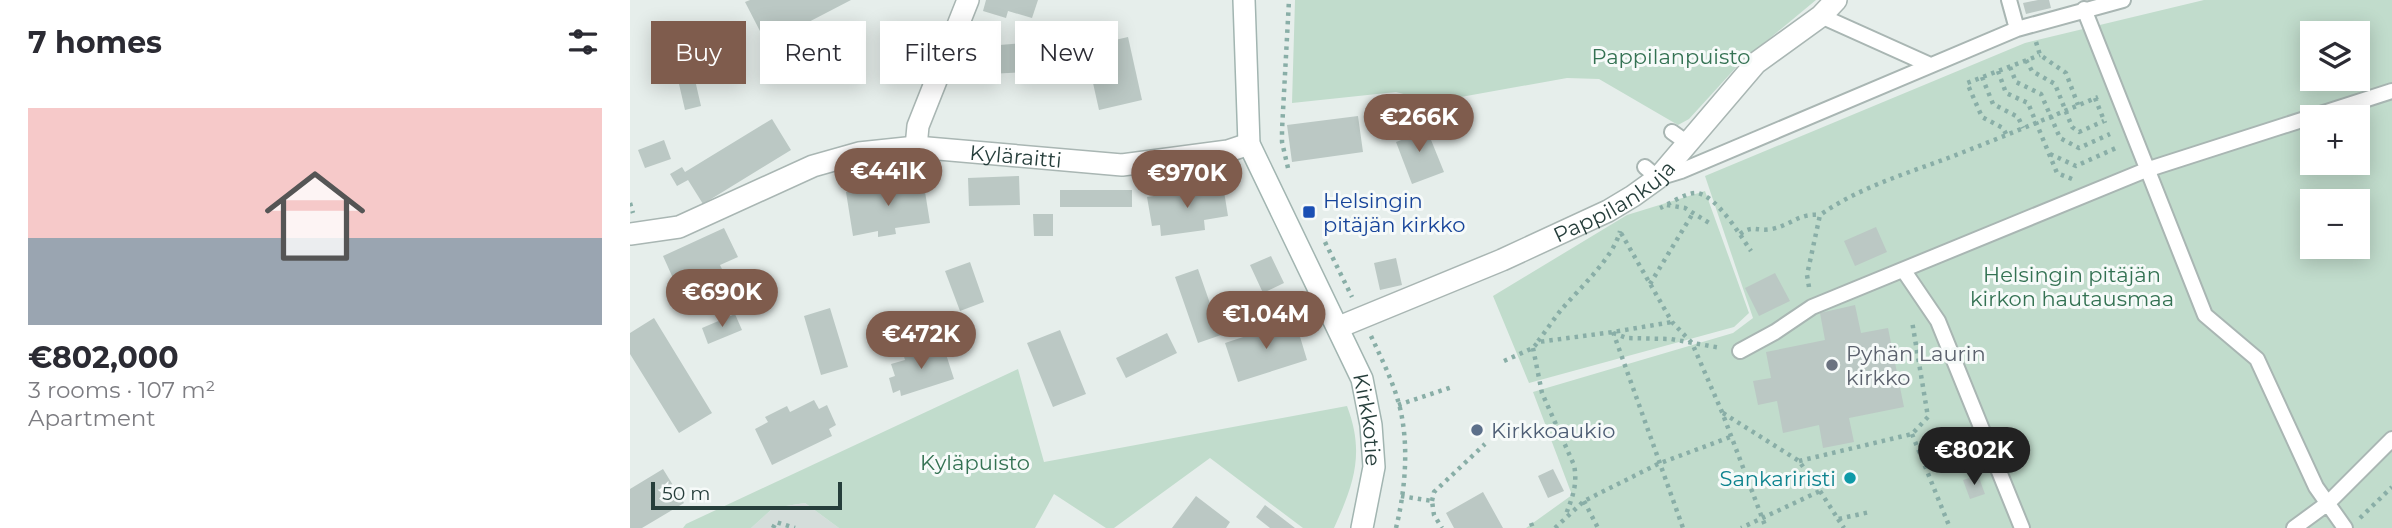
<!DOCTYPE html>
<html lang="en">
<head>
<meta charset="utf-8">
<style>
	:root { --surface:#fff; --page:#f7f7f7; --text:#2b2b33; --muted:#7c7c81; --line:#e1e1e2; --accent:#7f5c4d }
	body { margin:0; font-family:Montserrat,sans-serif; background:var(--page); color:var(--text); height:100vh; display:flex; flex-direction:column; font-size:26px; white-space:nowrap }
	* { box-sizing:border-box; margin:0 }
	p { font-size:23px; color:var(--muted) }
	.icon { flex:none; width:38px; height:38px; fill:none; stroke:currentColor; stroke-width:2; stroke-linecap:round; stroke-linejoin:round }
	.map { position:relative; flex:1; overflow:hidden }
	.panel { display:flex; flex-direction:column; background:var(--surface); width:630px }
	.panel>* { flex:none }
	.hud { position:absolute; left:21px; top:21px; width:665px; height:63px; display:flex; gap:14px }
	.fabs { position:absolute; left:1670px; top:21px; display:grid; gap:14px }
	.fabs a { display:grid; place-items:center; width:70px; height:70px; border-radius:0px; background:var(--surface); box-shadow:0 4px 18px #0003; font-size:35px }
	.scale { position:absolute; left:21px; bottom:18px; width:191px; box-sizing:border-box; padding-left:7px; border:4px solid #263e3b; border-top:0; font-size:19px; line-height:24px; white-space:nowrap; color:#263e3b; -webkit-text-stroke:5px #f6faf9; paint-order:stroke }
	.price { position:absolute; translate:-50% -60px; padding:0 16px; border-radius:24px; background:var(--accent); color:#fff; font-size:23px; line-height:46px; filter:drop-shadow(0 2px 4px #0008) }
	.price::after { content:''; position:absolute; left:50%; top:42px; width:21px; height:16px; margin-left:-10px; background:inherit; clip-path:polygon(0 0,100% 0,50% 100%) }
	.price.selected { background:#222; color:#fff }
	ul { padding:0; list-style:none }
	li { display:grid; align-content:center; gap:14px; height:371px; padding:0 28px }
	li+li { border-top:2px solid var(--line) }
	li span { display:grid; place-items:center; height:217px; border-radius:0px; color:#555 }
	li>.icon { margin-inline-start:auto }
	span .icon { width:126px; height:126px; fill:#fffc; stroke-width:1 }
	li b { font-size:30px }
	h2 { display:flex; justify-content:space-between; align-items:center; height:84px; padding:0 28px; font-size:30px }
	.tag { padding:0 24px; border-radius:0px; background:var(--surface); box-shadow:0 4px 18px #0003; font-size:24px; line-height:63px }
	.tag.selected { background:var(--accent); color:#fff }
	main { display:flex; flex:1; min-height:0 }
	.map>svg:first-child { display:block }
	.built { fill:#d4ddda }
	.green { fill:#c1dccc; fill-rule:evenodd }
	.building { fill:#bbc8c4 }
	.lines { fill:none; stroke-linecap:round; stroke-linejoin:round }
	.lane-casing { stroke:#a9b6b3; stroke-width:18 }
	.street-casing { stroke:#a9b6b3; stroke-width:24 }
	.secondary-casing { stroke:#a2b5b1; stroke-width:24 }
	.path { stroke:#89aea7; stroke-width:4.5; stroke-dasharray:3.5 5; stroke-linecap:butt }
	.lane { stroke:#fff; stroke-width:14 }
	.street { stroke:#fff; stroke-width:21 }
	.secondary { stroke:#fff; stroke-width:21 }
	.transit-dot { fill:#1a4fb4; stroke:#f6faf9; stroke-width:2.5 }
	.worship-dot { fill:#6b7280; stroke:#f6faf9; stroke-width:2.5 }
	.service-dot { fill:#5c6f8a; stroke:#f6faf9; stroke-width:2.5 }
	.culture-dot { fill:#0f9aa8; stroke:#f6faf9; stroke-width:2.5 }
	.labels { text-anchor:middle; dominant-baseline:central; stroke-width:6; stroke-linejoin:round; paint-order:stroke }
	.park-label { font-size:21px; fill:#347253; stroke:#f6faf9 }
	.street-label { font-size:21px; fill:#263e3b; stroke:#f6faf9 }
	.transit-label { font-size:21px; fill:#164399; stroke:#f6faf9; text-anchor:start }
	.worship-label { font-size:21px; fill:#5b616d; stroke:#f6faf9; text-anchor:start }
	.service-label { font-size:21px; fill:#4e5e75; stroke:#f6faf9; text-anchor:start }
	.culture-label { font-size:21px; fill:#0d838f; stroke:#f6faf9; text-anchor:end }
</style>
</head>
<body>
<main>
<section class="panel">
<h2>7 homes<svg class="icon" aria-label="filters" viewBox="0 0 24 24"><path d="M4 7h16M4 17h16"/><circle cx="9" cy="7" r="2"/><circle cx="15" cy="17" r="2"/></svg></h2>
<ul>
<li><span style="background:linear-gradient(#f6c9c9 60%,#9aa5b1 0)"><svg class="icon" aria-label="home" viewBox="0 0 24 24"><path d="M3 11l9-7 9 7M6 9v11h12V9"/></svg></span><div><b>€802,000</b><p>3 rooms · 107 m²</p><p>Apartment</p></div></li>
</ul>
</section>
<div class="map">
<svg width="1762" height="528" viewBox="0 0 1762 528">
	<rect width="100%" height="100%" fill="#e6eeeb"/>
	<path class="built" d="M175 503 209 528H121L143 508Z"/>
	<path class="green" d="M665 0H1186L1111 62 1059 119 1048 125 969 79 937 78 803 102 766 92 662 103Z
		M1574 0H1762V528H896L942 495 903 392 1103 333 1123 318 1075 176 1395 43ZM1682 33H1727V79H1682ZM1682 117H1727V163H1682ZM1682 201H1727V247H1682Z
		M1075 191 1119 313 1104 327 899 383 863 296 997 215Z
		M388 369 414 462 717 406C735 453 724 484 704 528H673L580 458 484 528H476L424 494 405 528H209L175 503 143 508 121 528H53L56 524Z"/>
	<path class="building" d="M120 0H221L144 40 138 29 131 33 115 2Z
		M356 0H408L402 18 378 11 376 18 353 11Z
		M1408 0H1419L1421 8 1396 14 1393 3Z
		M498 37 512 100 469 110 455 47Z
		M396 43 397 72 359 74 357 46Z
		M62 67 71 106 55 110 46 71Z
		M728 116 733 152 662 162 657 125Z
		M142 119 161 150 73 204 58 180 47 186 40 174 52 167 55 172Z
		M788 123 792 132 797 130 814 172 782 184 766 142 774 139 770 131Z
		M34 140 41 159 15 168 8 150Z
		M389 176 390 205 339 206 338 178Z
		M293 179 300 223 265 228 266 234 248 237V231L223 236 216 192Z
		M593 185 598 216 574 220 575 230 531 236 530 225 522 226 517 197Z
		M430 190H502V207H430Z
		M403 214H423V236H404Z
		M1246 227 1257 252 1225 266 1214 241Z
		M94 228 108 257 90 265 95 275 51 296 33 256Z
		M641 256 654 283 633 293 620 265Z
		M766 258 772 285 750 290 744 263Z
		M340 262 354 302 330 311 315 271Z
		M568 269 591 335 568 343 545 277Z
		M1145 273 1160 301 1129 316 1115 288Z
		M1225 305 1231 333 1258 328 1274 407 1219 418 1224 442 1193 448 1189 425 1153 433 1147 401 1128 405 1123 381 1141 378 1136 352 1195 340 1190 313Z
		M200 308 218 367 191 375 174 316Z
		M105 314 112 330 78 344 72 328Z
		M24 318 82 413 49 433 0 354V333Z
		M665 320 677 360 608 382 595 343Z
		M430 330 456 394 423 407 397 343Z
		M537 333 547 353 496 378 486 358Z
		M293 347 295 353 314 348 324 379 271 396 270 390 263 393 259 378 265 376 261 364 275 360 273 353Z
		M184 400 189 409 197 405 206 425 199 429 202 436 142 465 125 429 138 422 135 417 157 406 160 412Z
		M33 469 54 503 12 528H0V489Z
		M923 469 934 491 918 498 908 476Z
		M1348 475 1355 494 1340 499 1333 480Z
		M853 492 873 528H824L816 513Z
		M566 496 600 522 596 528H542Z
		M635 505 665 528H640L626 517Z"/>
	<g class="lines">
		<g class="lane-casing">
			<path id="lane" d="M1379 0 1387 29
				M1454 9 1575 315 1627 359 1686 487 1715 528
				M1191 16 1300 65
				M1042 132 1056 142
				M1015 167 1028 178 1051 171 1387 29 1493 0
				M1274 271 1308 321 1392 528
				M1110 351 1145 332 1182 307 1516 170 1762 91
				M1664 528 1698 503 1762 439"/>
		</g>
		<g class="street-casing">
			<g id="street">
				<path d="M286 147 288 126 338 0"/>
				<path id="s1" d="M0 234 49 227 183 166 229 153 286 147 492 165 598 151 619 144"/>
				<path id="s2" d="M709 327 872 260 978 211 1003 196 1028 178 1126 63 1191 16 1206 0"/>
			</g>
		</g>
		<g class="secondary-casing">
			<g id="secondary">
				<path id="s3" d="M614 0 619 144 732 379 741 425 744 467 732 528"/>
			</g>
		</g>
		<path class="path" d="M1406 42 1410 55 1436 73 1448 105
			M1396 60 1402 71 1425 84 1442 127 1449 132 1474 121
			M1380 67 1386 82 1411 94 1430 138 1449 148 1480 134
			M1368 71 1376 93 1398 103 1427 173 1442 179
			M1352 77 1363 104 1388 117 1393 128
			M1465 98 1475 123
			M1376 134 1373 128 1352 117 1337 83 1410 55
			M1420 154 1446 166 1486 148
			M658 168 652 142V130L659 0
			M0 203 3 213
			M1037 205 1055 208 1081 224
			M1030 208C1040 204 1056 192 1067 193 1087 196 1110 235 1121 251
			M991 233 1042 322 1062 343 1092 412 1136 528
			M1110 234C1124 224 1126 232 1142 229 1161 225 1169 213 1190 215
			M695 242 722 297
			M1020 284 1063 213
			M1179 287 1177 275 1190 215C1228 188 1275 174 1318 158 1368 139 1418 118 1468 97
			M983 332 1053 528
			M983 333 997 338 1041 339 1091 348
			M741 336C754 364 769 393 773 424 778 457 774 496 766 528
			M908 341C916 331 923 320 931 310 949 289 984 257 990 231
			M903 348 912 393 944 465C948 485 942 498 935 517
			M874 361 903 348 908 342 983 332 1042 322
			M768 405 822 387
			M1093 413 1169 461 1190 491 1111 528
			M1282 434 1320 528
			M1169 461 1282 434 1298 417 1282 321
			M1190 491 1208 519 1240 512
			M771 496 802 501 804 515 812 528
			M802 501 804 492 855 444
			M954 501 968 528
			M1730 518 1762 487
			M1208 519 1214 528
			M901 523 903 528
			M143 528 146 522 165 528
			M925 528 954 501 1028 464 1100 437"/>
		<use href="#lane" class="lane"/>
		<use href="#street" class="street"/>
		<use href="#secondary" class="secondary"/>
	</g>
	<rect class="transit-dot" x="672" y="205" width="14" height="14" rx="3.5"/>
	<circle class="worship-dot" cx="1202" cy="365" r="7"/>
	<circle class="service-dot" cx="847" cy="430" r="7"/>
	<circle class="culture-dot" cx="1220" cy="478" r="7"/>
	<g class="labels">
		<g class="park-label">
			<text x="1041" y="56">Pappilanpuisto</text>
			<text x="1442" y="274">Helsingin pitäjän<tspan x="1442" dy="24">kirkon hautausmaa</tspan></text>
			<text x="345" y="462">Kyläpuisto</text>
		</g>
		<g class="street-label">
			<text stroke="none"><textPath href="#s1" startOffset="402">Kyläraitti</textPath></text>
			<text stroke="none"><textPath href="#s2" startOffset="303">Pappilankuja</textPath></text>
			<text stroke="none"><textPath href="#s3" startOffset="446">Kirkkotie</textPath></text>
		</g>
		<g class="transit-label">
			<text x="693" y="200">Helsingin<tspan x="693" dy="24">pitäjän kirkko</tspan></text>
		</g>
		<g class="worship-label">
			<text x="1216" y="353">Pyhän Laurin<tspan x="1216" dy="24">kirkko</tspan></text>
		</g>
		<g class="service-label">
			<text x="861" y="430">Kirkkoaukio</text>
		</g>
		<g class="culture-label">
			<text x="1206" y="478">Sankariristi</text>
		</g>
	</g>
</svg>
<div class="fabs">
<a><svg class="icon" aria-label="layers" viewBox="0 0 24 24"><path d="M12 4l9 5-9 5-9-5zM3 14l9 5 9-5"/></svg></a>
<a>+</a>
<a>−</a>
</div>
<div class="scale">50 m</div>
<b class="price" style="left:789px;top:154px">€266K</b>
<b class="price" style="left:258px;top:208px">€441K</b>
<b class="price" style="left:557px;top:210px">€970K</b>
<b class="price" style="left:92px;top:329px">€690K</b>
<b class="price" style="left:636px;top:351px">€1.04M</b>
<b class="price" style="left:291px;top:371px">€472K</b>
<b class="price selected" style="left:1344px;top:487px">€802K</b>
<div class="hud">
<a class="tag selected">Buy</a>
<a class="tag">Rent</a>
<a class="tag">Filters</a>
<a class="tag">New</a>
</div>
</div>
</main>
</body>
</html>
